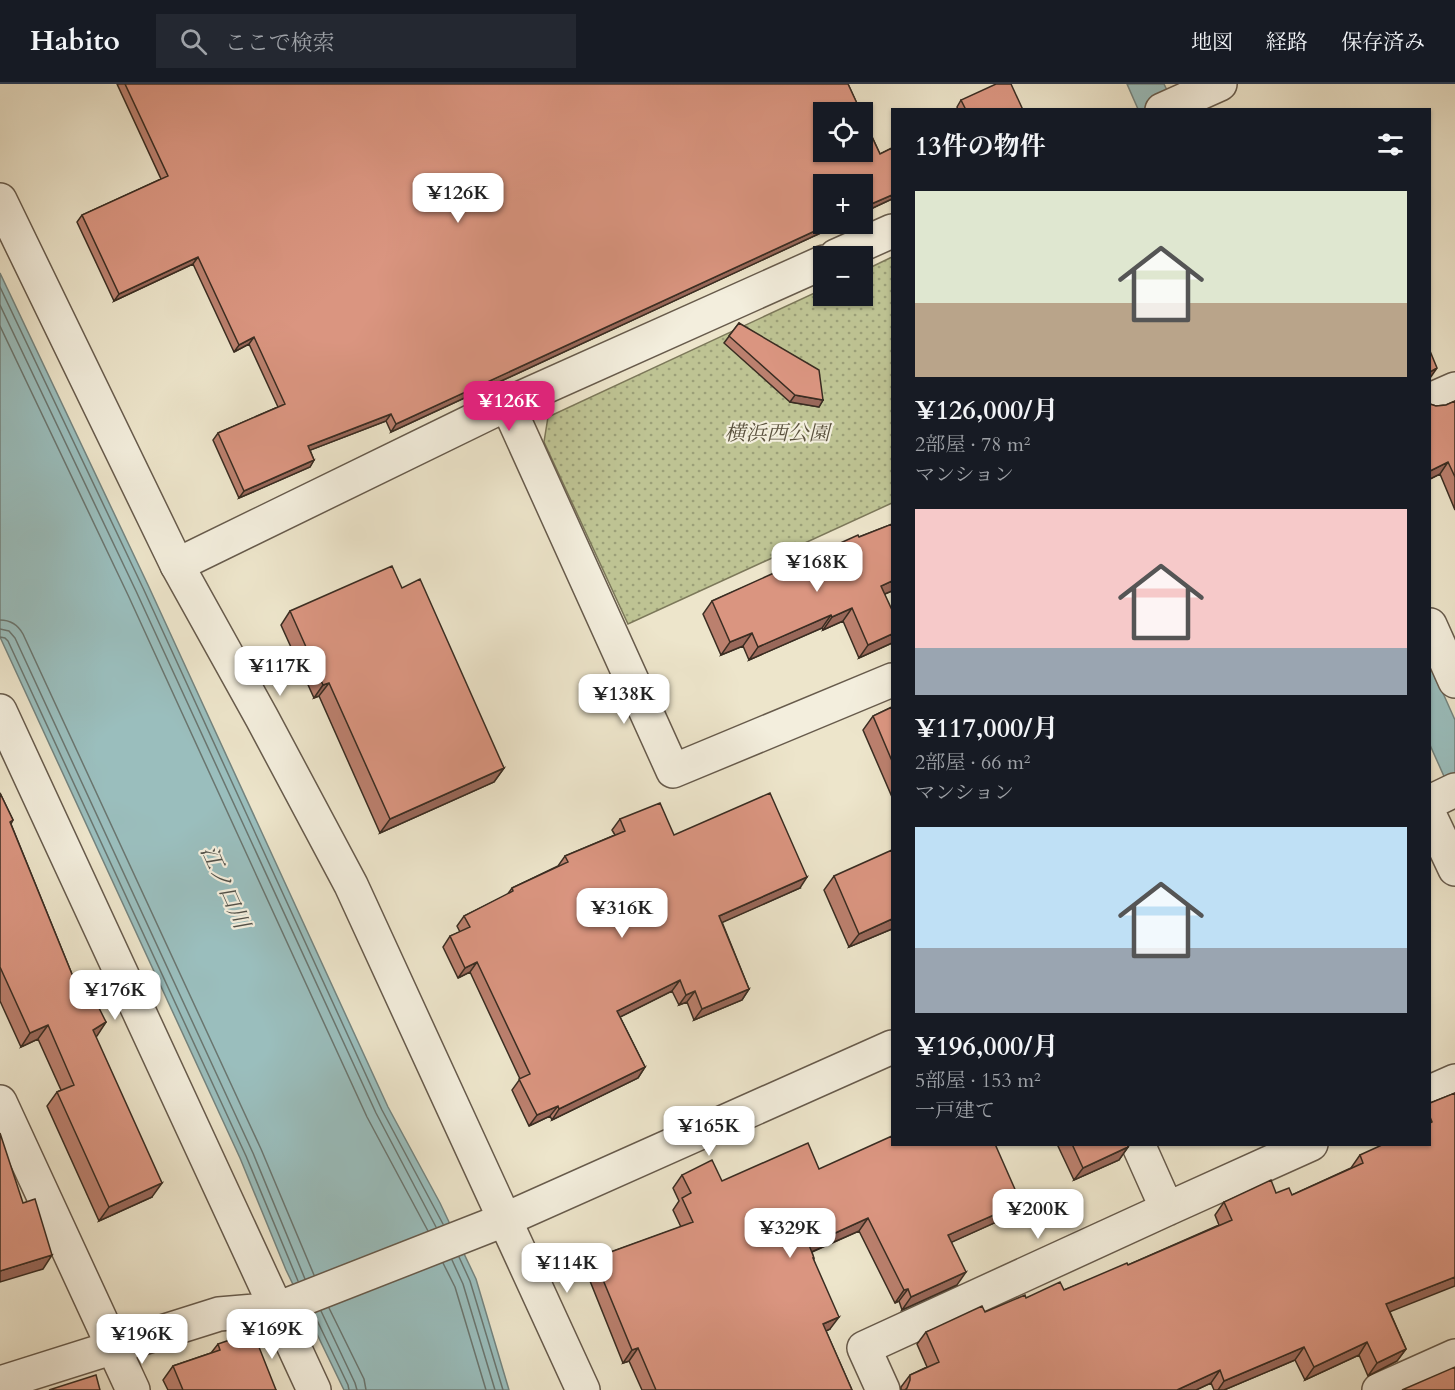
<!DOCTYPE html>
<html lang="ja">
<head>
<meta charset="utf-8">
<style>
	:root { --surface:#171b24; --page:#242831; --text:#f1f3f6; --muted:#9ea1a6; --line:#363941; --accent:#db2777 }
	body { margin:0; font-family:Cardo,"Noto Serif JP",serif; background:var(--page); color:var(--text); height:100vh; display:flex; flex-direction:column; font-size:22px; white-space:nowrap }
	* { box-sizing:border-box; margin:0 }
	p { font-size:20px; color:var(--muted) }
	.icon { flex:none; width:33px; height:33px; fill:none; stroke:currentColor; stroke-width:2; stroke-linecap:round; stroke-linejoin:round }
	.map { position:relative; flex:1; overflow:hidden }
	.drawer { position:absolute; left:891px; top:24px; width:540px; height:1038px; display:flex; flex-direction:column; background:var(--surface); border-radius:0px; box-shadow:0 2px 4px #0004 }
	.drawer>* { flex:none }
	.fabs { position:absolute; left:813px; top:18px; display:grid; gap:12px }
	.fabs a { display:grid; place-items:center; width:60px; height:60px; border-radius:0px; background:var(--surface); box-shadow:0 2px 4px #0004; font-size:30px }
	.price { position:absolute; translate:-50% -51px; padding:0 14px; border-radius:12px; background:#fff; color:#222; font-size:20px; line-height:39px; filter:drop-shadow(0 2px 3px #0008) }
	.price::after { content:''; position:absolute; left:50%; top:36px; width:18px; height:14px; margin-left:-9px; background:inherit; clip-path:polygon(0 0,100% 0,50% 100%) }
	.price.on { background:var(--accent); color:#fff }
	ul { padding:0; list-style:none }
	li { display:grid; align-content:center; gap:12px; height:318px; padding:0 24px }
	li span { display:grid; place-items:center; height:186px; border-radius:0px; color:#555 }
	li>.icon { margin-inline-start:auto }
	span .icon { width:108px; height:108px; fill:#fffc; stroke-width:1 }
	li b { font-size:26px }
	h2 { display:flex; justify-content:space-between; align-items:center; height:72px; padding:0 24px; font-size:26px }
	header { display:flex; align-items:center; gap:36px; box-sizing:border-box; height:84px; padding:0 30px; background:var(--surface); border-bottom:2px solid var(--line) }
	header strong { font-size:28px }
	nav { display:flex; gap:33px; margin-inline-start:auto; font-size:21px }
	.search { width:420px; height:54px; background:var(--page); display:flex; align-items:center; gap:15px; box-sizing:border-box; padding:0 21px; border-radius:0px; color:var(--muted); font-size:22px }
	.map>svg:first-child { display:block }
	.grass { fill:url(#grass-dots); stroke:#7c785a; stroke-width:1.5 }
	.water { fill:#9abebd; stroke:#74847f; stroke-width:1.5 }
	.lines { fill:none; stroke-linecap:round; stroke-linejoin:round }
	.shore { stroke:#6a7670; stroke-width:1.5 }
	.minor-casing { stroke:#675b4c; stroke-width:36 }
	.tertiary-casing { stroke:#675b4c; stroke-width:36 }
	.minor { stroke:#f3eedd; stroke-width:33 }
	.tertiary { stroke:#f3eedd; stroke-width:33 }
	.wall { fill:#bb806e; stroke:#3a2d22; stroke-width:1.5 }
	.shaded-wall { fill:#99685a; stroke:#3a2d22; stroke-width:1.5 }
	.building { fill:#da9580; stroke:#3a2d22; stroke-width:1.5 }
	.labels { text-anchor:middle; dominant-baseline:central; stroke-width:4.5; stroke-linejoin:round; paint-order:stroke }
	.park-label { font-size:21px; font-style:italic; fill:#5b523e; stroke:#f3eedd }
	.water-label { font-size:22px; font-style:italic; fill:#525149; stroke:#f3eedd }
</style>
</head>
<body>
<header>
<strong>Habito</strong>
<div class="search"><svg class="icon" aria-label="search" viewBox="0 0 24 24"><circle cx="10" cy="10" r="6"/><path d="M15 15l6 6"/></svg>ここで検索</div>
<nav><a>地図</a><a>経路</a><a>保存済み</a></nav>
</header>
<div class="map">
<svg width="1455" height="1306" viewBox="0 0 1455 1306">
	<defs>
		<pattern id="grass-dots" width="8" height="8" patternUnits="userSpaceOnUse" patternTransform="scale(1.5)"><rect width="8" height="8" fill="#bec393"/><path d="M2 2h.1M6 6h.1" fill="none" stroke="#9b9f78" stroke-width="1.8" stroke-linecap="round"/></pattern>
	</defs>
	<rect width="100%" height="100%" fill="#ede5cb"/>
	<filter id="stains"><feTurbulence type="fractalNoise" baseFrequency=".00333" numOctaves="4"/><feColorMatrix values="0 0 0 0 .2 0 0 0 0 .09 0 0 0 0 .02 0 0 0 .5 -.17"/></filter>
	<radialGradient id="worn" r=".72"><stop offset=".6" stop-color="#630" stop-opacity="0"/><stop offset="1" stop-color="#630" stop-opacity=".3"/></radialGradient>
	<path class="grass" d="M892 173V419L628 540 544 358 548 333 823 205 824 212H862L863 187Z"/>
	<path class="water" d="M1127 0H1164L1176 25H1138Z
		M0 189 148 501 388 1023 440 1119 476 1195 509 1306H344L286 1186 240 1074 0 553Z
		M1430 580 1455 636V717L1430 661Z"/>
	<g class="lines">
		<path class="shore" d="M0 203 143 504 382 1026 443 1140
			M0 221 136 507 376 1029 436 1143
			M0 242 128 511 367 1033 428 1147
			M0 536C11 536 18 541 23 550L261 1065 314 1191
			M0 545 9 547 15 554 253 1069 305 1195
			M0 553 5 554 8 557 246 1072 298 1197
			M459 1173 470 1197 503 1306
			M452 1176 463 1200 495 1306
			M443 1179 455 1203 486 1306
			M329 1224 364 1295 366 1306
			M321 1227 355 1299 357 1306
			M314 1230 348 1301 349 1306"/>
		<g class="minor-casing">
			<path id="minor" d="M1162 26 1220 0
				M836 172 892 147
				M1430 316 1455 305
				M507 320 673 687 892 596
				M177 481 507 320 824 178
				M1430 541 1455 597
				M0 627 314 1306
				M1430 718 1455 706
				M1430 732 1455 785
				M1430 1008 1455 997
				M0 1018 133 1306
				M1138 1060 1167 1125
				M0 1299 219 1230 277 1225 504 1136 892 963
				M883 1306 864 1264 1167 1125 1311 1060
				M1379 1306 1455 1272"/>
		</g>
		<g class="tertiary-casing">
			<path id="tertiary" d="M0 116 177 481 262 634 351 801 583 1306"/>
		</g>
		<use href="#minor" class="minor"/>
		<use href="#tertiary" class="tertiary"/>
	</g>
	<path class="wall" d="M117 0H848L880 70 892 64V115L862 129V100L824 140H840L391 348 386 337 310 366 314 376 310 383 239 414 213 356 218 349 278 323 249 260 234 268 193 180 114 217 77 138 82 131 161 95Z
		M961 16 1023 26H958L957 23Z
		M739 239 823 316 819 323 790 318 724 259Z
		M1455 317V426L1440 390 1430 395V320L1436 322 1446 321Z
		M892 440V507L885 510 892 559 859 574 843 537 823 546 822 544 749 576 743 562 721 571 703 530 712 517 859 453Z
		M402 504 504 684 494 698 380 749 319 612 314 614 281 541 290 527Z
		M892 623V713L863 646 873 632Z
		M0 709 13 736 11 740 76 900 106 938 95 953 152 1113 99 1137 47 1022 57 1008 61 1006 38 955 21 963 0 917Z
		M620 735 674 751 800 804 722 838 749 905 742 916 694 936 687 918 679 921 672 907 620 933 645 983 638 994 552 1036 550 1032 529 1042 512 1006 520 995 470 888 458 894 443 863 450 852 460 848 457 842 464 832 507 811 512 804 558 782 565 772 615 751 612 746Z
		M834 792 892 845 849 863 824 806Z
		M1455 1009 1390 1228 1406 1265 1397 1277 1368 1292 1359 1271 1305 1296 1295 1276 1224 1306H1214L1211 1299 1196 1306H901V1303L910 1291 927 1283 917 1260 926 1248 1026 1214 1064 1206 1128 1181 1219 1141 1215 1131 1224 1118 1276 1109 1292 1111 1351 1084 1360 1071 1430 1060V1019Z
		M1057 1060H1127L1128 1063 1119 1076 1074 1096Z
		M819 1085 1012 1131 951 1158 957 1201 902 1226 899 1217 895 1219 859 1147 812 1168 830 1245 826 1247 852 1306H642L629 1277 623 1279 586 1187 594 1174 681 1143 673 1126 679 1117 673 1104 682 1091 722 1097Z
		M218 1260 276 1306H168L163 1296 173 1282 211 1269Z"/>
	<path class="shaded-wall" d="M892 111V115L862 129V124Z
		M830 140H840L391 348 396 340Z
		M198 173 193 180 114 217 119 210Z
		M254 253 249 260 234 268 239 261Z
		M1437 284 1430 294V288Z
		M795 311 823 316 819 323 790 318Z
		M391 330 386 337 303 369 308 362Z
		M314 376 310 383 239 414 244 407Z
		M1448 378 1440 390 1430 395V387Z
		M892 497V507L872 515 881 502Z
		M852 524 843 537 823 546 832 533Z
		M831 531 822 544 749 576 758 563Z
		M752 549 743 562 721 571 730 558Z
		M892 550V559L859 574 868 561Z
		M329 599 319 612 314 614 323 601Z
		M504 684 494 698 380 749 390 735Z
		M807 793 800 804 712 843 719 832Z
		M892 835V845L849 863 859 850Z
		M477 878 470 888 458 894 465 884Z
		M680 896 672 907 610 938 617 927Z
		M749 905 742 916 694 936 702 925Z
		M695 907 687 918 679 921 686 911Z
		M106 938 97 952 83 960 93 946Z
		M48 941 38 955 21 963 30 949Z
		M645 983 638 994 552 1036 559 1025Z
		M558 1022 550 1032 529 1042 537 1031Z
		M1128 1063 1119 1076 1074 1096 1083 1084Z
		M162 1099 152 1113 99 1137 109 1123Z
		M1021 1119 1012 1131 939 1164 948 1151Z
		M868 1134 859 1147 800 1173 809 1161Z
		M52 1171 43 1185 0 1198V1187Z
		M966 1188 957 1201 902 1226 911 1213Z
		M1455 1193V1202L1377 1233 1386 1220Z
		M908 1205 899 1217 895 1219 904 1206Z
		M839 1233 830 1245 814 1253 823 1240Z
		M1367 1258 1359 1271 1305 1296 1314 1283Z
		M1304 1263 1295 1276 1224 1306H1218L1224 1297Z
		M638 1264 629 1277 623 1279 632 1266Z
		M1406 1265 1397 1277 1368 1292 1377 1279Z
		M1220 1286 1211 1299 1196 1306H1177Z"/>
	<path class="building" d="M125 0H848L861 28H824V68H862V32L880 70 892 64V111L862 124V100H824V140H830L396 340 391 330 308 362 314 376 244 407 218 349 285 320 254 253 239 261 198 173 119 210 82 131 168 92Z
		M996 0H1011L1023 26H966L961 16Z
		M739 239 819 286 823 316 795 311 729 252Z
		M1430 267 1437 284 1430 288Z
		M1455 317V393L1448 378 1430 387V320L1436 322 1446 321Z
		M892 440V497L881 502 892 526V550L868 561 852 524 832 533 831 531 758 563 752 549 730 558 712 517 858 451 859 453Z
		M392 482 402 504 420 495 504 684 390 735 329 599 323 601 290 527Z
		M892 623V677L873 632Z
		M0 709 13 736 10 738 76 900 85 896 106 938 93 946 162 1099 109 1123 57 1008 74 1001 48 941 30 949 0 883Z
		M770 709 807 793 719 832 749 905 702 925 695 907 686 911 680 896 617 927 645 983 559 1025 558 1022 537 1031 519 995 530 990 477 878 465 884 450 852 470 843 464 832 513 807 512 804 568 778 565 772 625 747 620 735 660 719 674 751Z
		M892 766V835L859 850 834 792Z
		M1455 1009V1193L1386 1220 1406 1265 1377 1279 1367 1258 1314 1283 1304 1263 1224 1297 1220 1286 1177 1306H905L907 1304 910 1296V1291L939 1278 926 1248 982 1222 985 1228 1025 1211 1026 1214 1060 1198 1064 1206 1127 1179 1128 1181 1232 1136 1224 1118 1271 1096 1276 1109 1289 1104 1292 1111 1363 1079 1360 1071 1384 1060H1430V1039L1432 1038 1430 1033V1019Z
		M0 1049 23 1119 35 1115 52 1171 0 1187Z
		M892 1052V1060H995L1021 1119 948 1151 966 1188 911 1213 908 1205 904 1206 868 1134 809 1161 814 1174H813L839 1233 823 1240 852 1306H656L638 1264 632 1266 594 1174 693 1138 682 1114 691 1109 682 1091 712 1076 722 1097 808 1059 819 1085Z
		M1072 1060H1127L1128 1063 1083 1084Z
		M253 1248 276 1306H183L173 1282 220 1266 218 1260Z
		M1455 1283V1306H1402Z
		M96 1291 100 1306H49Z"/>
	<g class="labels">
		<g class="park-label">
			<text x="777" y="349">横浜西公園</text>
		</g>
		<g class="water-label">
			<text transform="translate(225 803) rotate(66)">江ノ口川</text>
		</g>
	</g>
	<rect width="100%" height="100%" filter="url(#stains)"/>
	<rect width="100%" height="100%" fill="url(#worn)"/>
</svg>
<div class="fabs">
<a><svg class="icon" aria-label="locate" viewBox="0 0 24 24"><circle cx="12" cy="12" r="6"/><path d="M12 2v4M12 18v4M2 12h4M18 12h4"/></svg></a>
<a>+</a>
<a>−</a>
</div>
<b class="price" style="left:458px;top:140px">¥126K</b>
<b class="price on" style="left:509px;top:348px">¥126K</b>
<b class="price" style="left:817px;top:509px">¥168K</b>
<b class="price" style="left:280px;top:613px">¥117K</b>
<b class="price" style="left:624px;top:641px">¥138K</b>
<b class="price" style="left:622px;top:855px">¥316K</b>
<b class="price" style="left:115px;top:937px">¥176K</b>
<b class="price" style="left:709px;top:1073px">¥165K</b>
<b class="price" style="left:1038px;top:1156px">¥200K</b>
<b class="price" style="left:790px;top:1175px">¥329K</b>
<b class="price" style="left:567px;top:1210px">¥114K</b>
<b class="price" style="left:272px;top:1276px">¥169K</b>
<b class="price" style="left:142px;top:1281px">¥196K</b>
<section class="drawer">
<h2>13件の物件<svg class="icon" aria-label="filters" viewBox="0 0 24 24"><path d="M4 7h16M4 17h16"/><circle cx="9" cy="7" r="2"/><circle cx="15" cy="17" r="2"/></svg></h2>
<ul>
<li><span style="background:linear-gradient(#dfe7d0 60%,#b9a48a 0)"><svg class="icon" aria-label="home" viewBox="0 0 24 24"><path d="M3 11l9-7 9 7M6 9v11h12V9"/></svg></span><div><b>¥126,000/月</b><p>2部屋 · 78 m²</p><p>マンション</p></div></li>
<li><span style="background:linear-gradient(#f6c9c9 75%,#9aa5b1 0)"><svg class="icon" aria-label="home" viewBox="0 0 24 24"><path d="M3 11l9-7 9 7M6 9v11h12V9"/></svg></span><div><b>¥117,000/月</b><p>2部屋 · 66 m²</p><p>マンション</p></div></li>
<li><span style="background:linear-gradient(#bfe0f5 65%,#9aa5b1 0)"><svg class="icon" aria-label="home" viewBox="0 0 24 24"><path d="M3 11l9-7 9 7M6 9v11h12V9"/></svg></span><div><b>¥196,000/月</b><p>5部屋 · 153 m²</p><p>一戸建て</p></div></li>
</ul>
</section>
</div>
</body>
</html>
